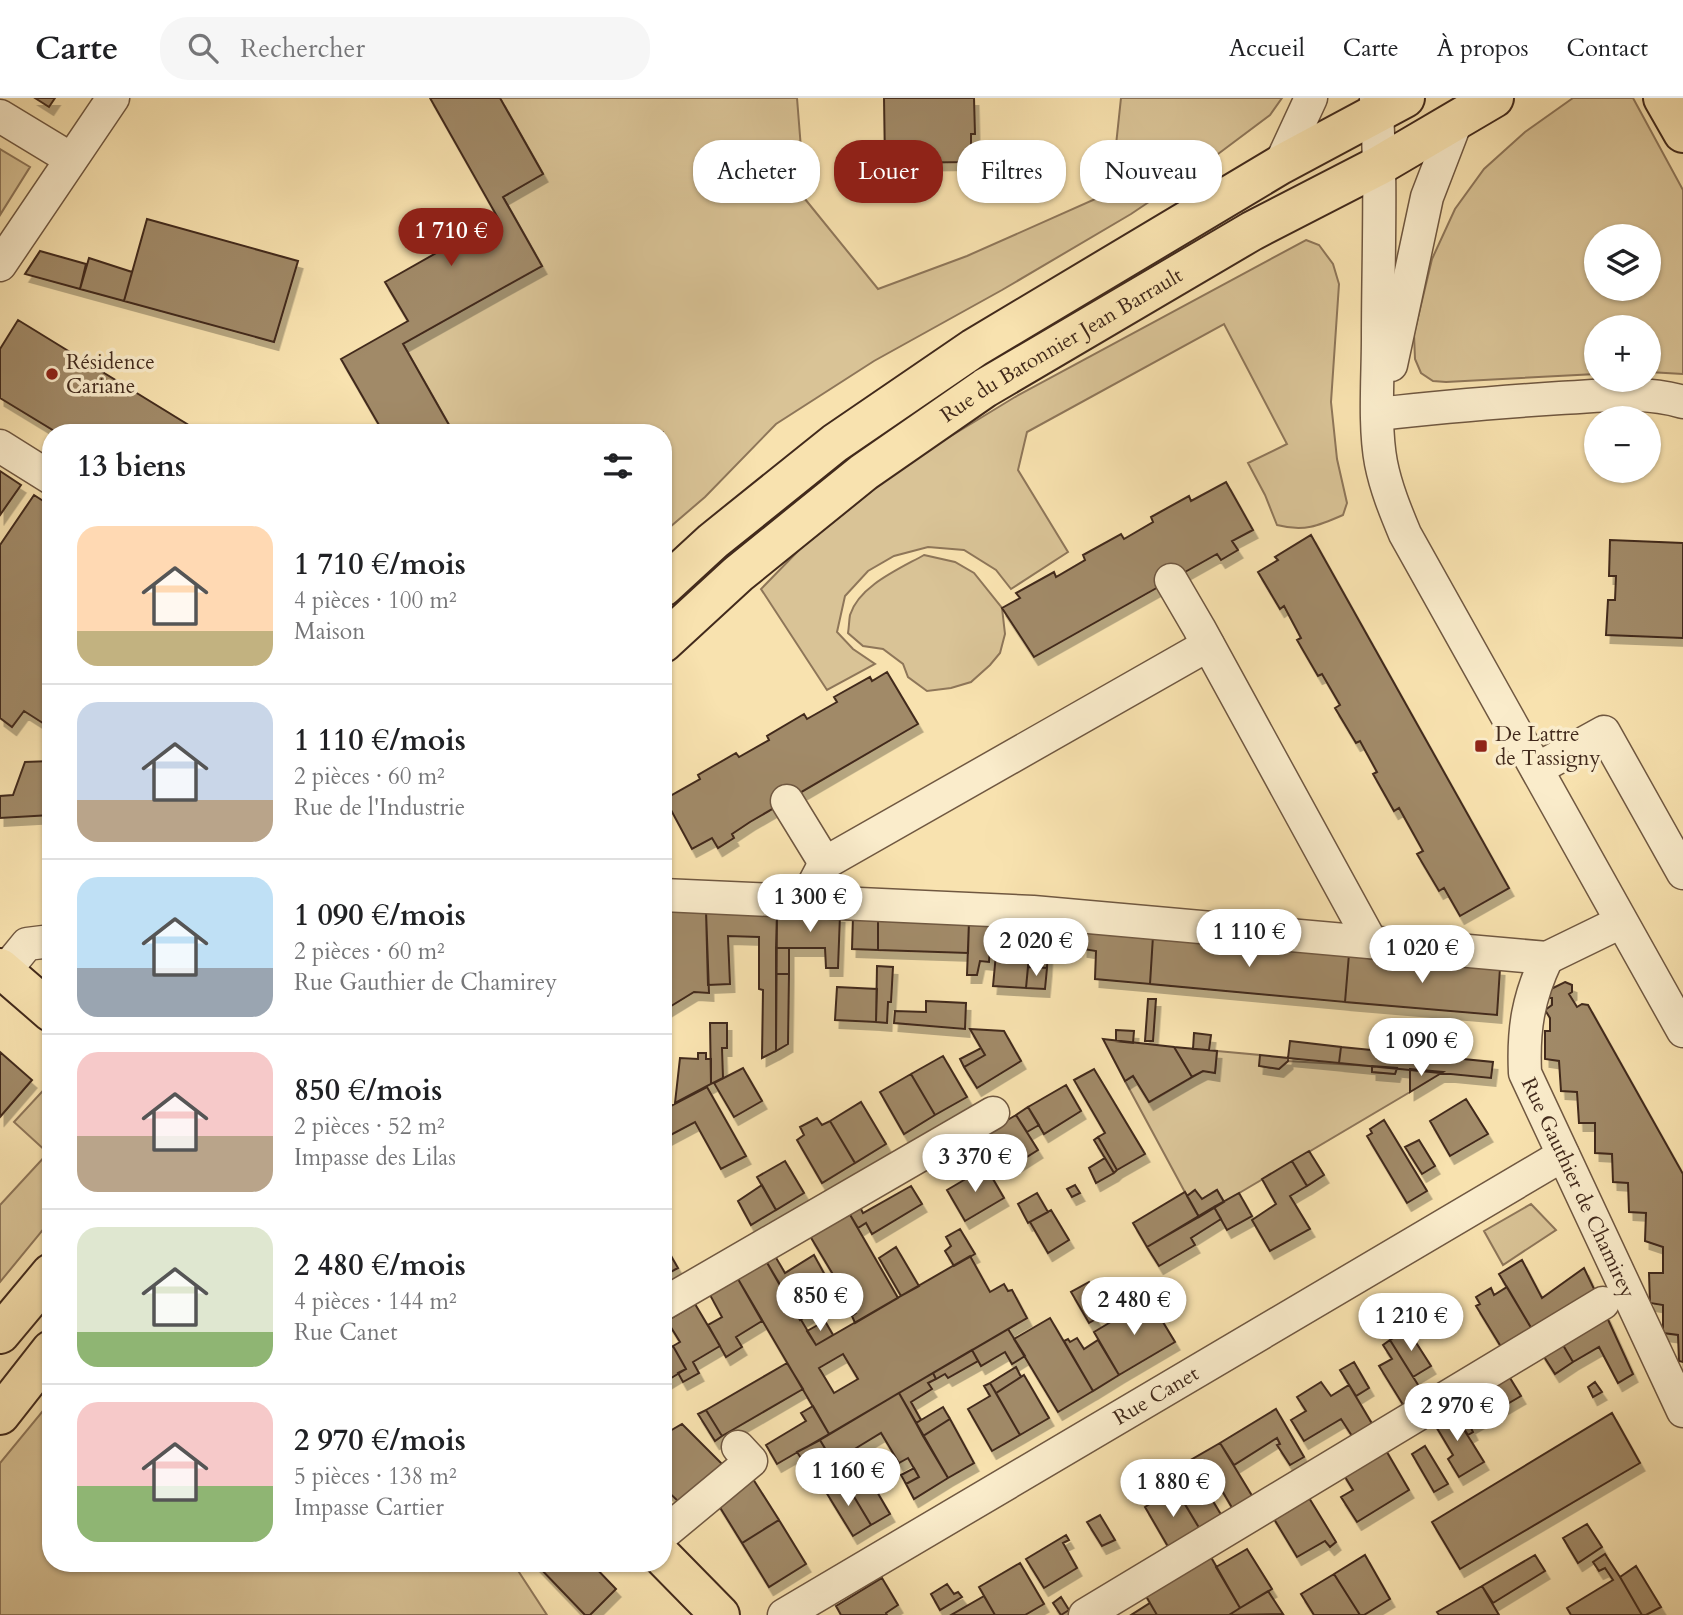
<!DOCTYPE html>
<html lang="fr">
<head>
<meta charset="utf-8">
<style>
	:root { --surface:#fff; --page:#f6f6f6; --text:#202124; --muted:#757577; --line:#e0e0e0; --accent:#8f2418 }
	body { margin:0; font-family:Cardo,serif; background:var(--page); color:var(--text); height:100vh; display:flex; flex-direction:column; font-size:26px; white-space:nowrap }
	* { box-sizing:border-box; margin:0 }
	p { font-size:23px; color:var(--muted) }
	.icon { flex:none; width:38px; height:38px; fill:none; stroke:currentColor; stroke-width:2; stroke-linecap:round; stroke-linejoin:round }
	.map { position:relative; flex:1; overflow:hidden }
	.drawer { position:absolute; left:42px; top:326px; width:630px; height:1148px; display:flex; flex-direction:column; background:var(--surface); border-radius:28px; box-shadow:0 2px 5px #0004 }
	.drawer>* { flex:none }
	.hud { position:absolute; left:693px; top:42px; width:665px; height:63px; display:flex; gap:14px }
	.fabs { position:absolute; left:1584px; top:126px; display:grid; gap:14px }
	.fabs a { display:grid; place-items:center; width:77px; height:77px; border-radius:50%; background:var(--surface); box-shadow:0 2px 5px #0004; font-size:35px }
	.price { position:absolute; translate:-50% -60px; padding:0 16px; border-radius:24px; background:#fff; color:#222; font-size:23px; line-height:46px; filter:drop-shadow(0 2px 4px #0008) }
	.price::after { content:''; position:absolute; left:50%; top:42px; width:21px; height:16px; margin-left:-10px; background:inherit; clip-path:polygon(0 0,100% 0,50% 100%) }
	.price.active { background:var(--accent); color:#fff }
	ul { padding:0; list-style:none }
	li { display:flex; align-items:center; gap:21px; height:175px; padding:0 35px }
	li+li { border-top:2px solid var(--line) }
	li span { display:grid; place-items:center; flex:none; width:196px; height:140px; border-radius:21px; color:#555 }
	li>.icon { margin-inline-start:auto }
	span .icon { width:84px; height:84px; fill:#fffc; stroke-width:1 }
	li b { font-size:30px }
	h2 { display:flex; justify-content:space-between; align-items:center; height:84px; padding:0 35px; font-size:30px }
	.tag { padding:0 24px; border-radius:28px; background:var(--surface); box-shadow:0 2px 5px #0004; font-size:24px; line-height:63px }
	.tag.active { background:var(--accent); color:#fff }
	header { display:flex; align-items:center; gap:42px; box-sizing:border-box; height:98px; padding:0 35px; background:var(--surface); border-bottom:2px solid var(--line) }
	header strong { font-size:33px }
	nav { display:flex; gap:38px; margin-inline-start:auto; font-size:24px }
	.search { width:490px; height:63px; background:var(--page); display:flex; align-items:center; gap:18px; box-sizing:border-box; padding:0 24px; border-radius:28px; color:var(--muted); font-size:26px }
	.map>svg:first-child { display:block }
	.green { fill:#d9c396; stroke:#8e7659; stroke-width:2; fill-rule:evenodd }
	.building { fill:#a18a68; stroke:#422a1c; stroke-width:2; fill-rule:evenodd; filter:url(#shadow) }
	.lines { fill:none; stroke-linecap:round; stroke-linejoin:round }
	.minor-casing { stroke:#705841; stroke-width:35 }
	.major-casing { stroke:#422a1c; stroke-width:42 }
	.minor { stroke:#faeccb; stroke-width:32 }
	.major { stroke:#f8e2af; stroke-width:38 }
	.poi-dot { fill:#8f2418; stroke:#faeccb; stroke-width:2.5 }
	.labels { text-anchor:middle; dominant-baseline:central; stroke-width:7; stroke-linejoin:round; paint-order:stroke }
	.street-label { font-size:21px; fill:#422a1c; stroke:#faeccb }
	.poi-label { font-size:21px; fill:#422a1c; stroke:#faeccb; text-anchor:start }
</style>
</head>
<body>
<header>
<strong>Carte</strong>
<div class="search"><svg class="icon" aria-label="search" viewBox="0 0 24 24"><circle cx="10" cy="10" r="6"/><path d="M15 15l6 6"/></svg>Rechercher</div>
<nav><a>Accueil</a><a>Carte</a><a>À propos</a><a>Contact</a></nav>
</header>
<div class="map">
<svg width="1683" height="1517" viewBox="0 0 1683 1517">
	<defs>
		<filter id="shadow"><feDropShadow dx="4.5" dy="8" stdDeviation="0" flood-color="#0004"/></filter>
	</defs>
	<rect width="100%" height="100%" fill="#f8e2af"/>
	<filter id="stains"><feTurbulence type="fractalNoise" baseFrequency=".00286" numOctaves="4"/><feColorMatrix values="0 0 0 0 .2 0 0 0 0 .09 0 0 0 0 .02 0 0 0 .5 -.17"/></filter>
	<radialGradient id="worn" r=".72"><stop offset=".6" stop-color="#630" stop-opacity="0"/><stop offset="1" stop-color="#630" stop-opacity=".3"/></radialGradient>
	<path class="green" d="M500 0H797L805 101 878 191 967 158 1111 94 1121 0H1282L1270 17 1198 71 1131 116 1002 192 874 263 776 326 705 399 663 435V334H453L403 246 408 223 542 168 503 99 543 76Z
		M1573 0H1633L1683 92V276L1649 274 1648 229H1596V276L1446 284 1433 283 1421 275 1415 261 1414 236 1432 161 1455 111 1484 71 1525 34ZM1596 138H1648V191H1596Z
		M0 51 30 69 0 117Z
		M1306 142 1319 147 1333 166 1339 186 1331 304 1337 361 1347 405 1343 417C1318 428 1304 434 1277 427L1265 397 1248 365 1287 346 1224 226 1027 334 1018 372 1068 454 1011 491 996 472 964 452 928 449 894 458 868 473 845 498 837 534 853 551 875 566 827 592 761 491 801 450 905 366 1015 299Z
		M924 457 955 464 974 475 1002 510 1005 536 1000 555 990 567 971 584 951 590 927 593 908 579 903 566 883 551 863 548 848 535C849 529 849 523 850 517 859 488 899 471 924 457Z
		M1217 953 1260 957V968L1279 971 1288 963 1372 968V974L1395 976 1397 970 1410 971V994L1224 1104 1217 1092 1202 1101 1195 1092 1187 1098 1125 983 1133 978 1150 1004 1203 973 1215 974Z
		M51 984V1122L0 1184V1107L48 1055 14 1024Z
		M1531 1106 1556 1132 1503 1167 1484 1133Z
		M51 1303V1465H513L547 1517H0V1365Z"/>
	<path class="building" d="M35 0H55L49 9Z
		M430 0H500L543 76 503 99 542 168 403 246 453 334H383L341 261 408 223 385 184 498 120Z
		M884 0H974L975 36H971V64L885 65Z
		M147 121 298 163 274 244 124 203Z
		M40 153 86 166 80 191 25 176Z
		M89 160 132 174 124 203 80 191Z
		M18 222 200 334H56L0 300V251Z
		M0 373 21 387 0 417Z
		M1226 384 1253 432 1232 443 1238 452 1221 462 1217 456 1034 559 1002 510 1020 500 1016 495 1054 474 1056 479 1085 462 1083 457 1121 436 1124 441 1153 424 1151 419 1189 398 1191 403Z
		M34 397 51 408V626L49 629 24 613 12 629 0 620V447Z
		M1311 437 1509 790 1460 818 1444 790 1439 793 1417 756 1423 753 1399 710 1394 713 1373 676 1377 674 1360 643 1356 645 1335 610 1340 607 1322 576 1318 578 1297 542 1301 540 1284 508 1280 511 1258 474 1278 462 1275 459Z
		M1610 442 1683 445V540L1606 537 1608 502H1615L1616 478H1609Z
		M887 574 918 626 750 724 732 736 734 740 718 750 712 740 692 751 665 701 700 681 698 677 736 655 739 659 769 642 767 638 804 616 807 621 837 604 834 599 870 579 872 583Z
		M51 663V717L0 720V698L13 697 25 664Z
		M663 811 706 813 709 895 694 894 663 913Z
		M706 813 777 815 776 953 762 960 763 892 759 891V839L728 838 730 886 708 887Z
		M777 815 840 817 838 870H826L825 850H776Z
		M853 818 878 819V852L852 851Z
		M878 819 969 823 968 855 878 852Z
		M969 823 992 824 989 864 980 863 977 877H967Z
		M1084 833 1153 838 1150 886 1095 881 1096 853 1083 851Z
		M1153 838 1349 856 1345 904 1150 886Z
		M997 845 1030 847 1026 890 993 888Z
		M1030 847 1048 849 1047 870 1028 869Z
		M776 850H789V876H776Z
		M1349 856 1500 870 1497 917 1345 904Z
		M877 868 893 869 891 904H888L887 925 876 924Z
		M1028 869 1047 870 1045 891 1026 890Z
		M776 876H789L788 946 776 953Z
		M1565 884 1572 887V894L1569 896 1577 909 1582 906 1588 907 1683 1076V1264L1679 1263 1678 1237 1663 1235V1207L1650 1205 1649 1175H1663V1149L1645 1143 1646 1115 1629 1114 1628 1085 1613 1084 1612 1056 1595 1055V1025H1579L1577 994 1561 993 1559 963 1545 961V933H1550V920L1545 912 1552 907V900H1546L1547 893Z
		M837 889 877 891 876 924 835 922Z
		M1148 901H1156L1153 943H1145Z
		M926 903 966 905 965 931 894 925 895 913 926 914Z
		M710 925H727V950H722L723 980 711 986Z
		M970 931 1004 933 1021 963 977 990 964 969 985 957Z
		M1116 932 1134 933 1133 945 1116 943Z
		M1194 935 1211 937 1209 952 1193 951Z
		M1103 941 1174 949 1192 979 1149 1004 1133 978 1125 983Z
		M1290 943 1341 949 1339 965 1288 960Z
		M1174 949 1217 953 1215 975 1203 973 1192 979Z
		M1341 949 1493 964 1491 980 1339 965Z
		M981 950 985 957 964 969 960 961Z
		M0 954 32 982 0 1019Z
		M698 955H706V961H711V986L675 1005 680 960 698 961Z
		M1260 957 1288 960V963L1279 971 1259 968Z
		M943 958 967 999 935 1017 911 976Z
		M1372 968 1397 970 1395 976 1372 974Z
		M743 970 762 1003 734 1019 714 985Z
		M1094 971 1145 1056 1117 1072 1098 1039 1105 1035 1074 982Z
		M1410 971 1443 974 1410 994Z
		M911 976 935 1017 904 1036 880 994Z
		M1066 987 1081 1013 1044 1036 1028 1009Z
		M707 989 746 1058 721 1071 695 1024 663 1041V1012Z
		M1466 1001 1488 1036 1450 1058 1430 1023Z
		M861 1004 886 1046 855 1065 830 1023Z
		M1028 1009 1039 1027 1027 1034 1016 1017Z
		M1016 1017 1038 1052 1008 1071 987 1034Z
		M817 1020 822 1027 830 1023 855 1065 822 1085 797 1042 804 1037 800 1029Z
		M1384 1022 1427 1093 1407 1105 1367 1038 1372 1035 1370 1031Z
		M1098 1039 1117 1072 1114 1075 1094 1042Z
		M1419 1042 1435 1068 1422 1076 1405 1049Z
		M1309 1053 1324 1077 1307 1088 1292 1063Z
		M1105 1060 1114 1075 1096 1085 1089 1070Z
		M785 1063 804 1095 776 1112 757 1079Z
		M1292 1063 1307 1088 1290 1098 1310 1131 1270 1153 1252 1122 1276 1106 1262 1081Z
		M986 1069 1004 1100 965 1123 947 1092Z
		M762 1087 776 1112 751 1127 738 1103Z
		M1075 1087 1080 1095 1072 1099 1067 1091Z
		M911 1088 922 1106 872 1136 866 1125 858 1130 849 1115 860 1109 863 1115Z
		M1195 1092 1202 1101 1217 1092 1224 1104 1199 1119 1187 1098Z
		M1185 1094 1199 1119 1147 1149 1133 1125Z
		M1037 1095 1048 1114 1028 1125 1018 1106Z
		M1239 1095 1252 1118 1227 1132 1214 1109Z
		M1214 1109 1221 1121 1191 1140 1195 1147 1159 1168 1147 1149Z
		M1051 1112 1069 1142 1048 1155 1030 1124Z
		M849 1115 898 1200 855 1225 852 1218 856 1215 810 1138Z
		M960 1131 975 1156 954 1168 945 1153 951 1148 946 1139Z
		M663 1144 678 1170 663 1178Z
		M896 1149 919 1188 901 1198 879 1160Z
		M814 1157 837 1199 800 1222 766 1163 775 1158 785 1175Z
		M970 1158 990 1194 1004 1186 1008 1193 1012 1192 1027 1220 829 1336 738 1181 766 1163 816 1247ZM843 1256 858 1281 834 1295 819 1270Z
		M1522 1162 1542 1200 1584 1170 1596 1195 1533 1233 1499 1176Z
		M738 1181 762 1223 736 1239 742 1249 726 1259 708 1227 722 1219 710 1197Z
		M1089 1184 1095 1194 1084 1200 1096 1221 1089 1225 1071 1194Z
		M1507 1189 1533 1233 1503 1252 1476 1208 1480 1206 1476 1199 1491 1190 1494 1197Z
		M1149 1201 1175 1244 1119 1277 1094 1234Z
		M695 1206 720 1248 693 1264 699 1275 683 1284 678 1275 686 1271 673 1248 680 1244 667 1223Z
		M1605 1215 1633 1276 1618 1285 1599 1249 1573 1264 1560 1242Z
		M1050 1220 1093 1293 1058 1314 1014 1241Z
		M825 1223 833 1237 816 1247 807 1233Z
		M1008 1231 1025 1258 1012 1266 1005 1254 981 1268 972 1252Z
		M1408 1232 1431 1268 1413 1279 1390 1242Z
		M1077 1240 1084 1251 1098 1242 1119 1277 1093 1293 1064 1243 1068 1241 1070 1244Z
		M1390 1242 1425 1298 1405 1310 1379 1268 1392 1261 1383 1247Z
		M1560 1242 1573 1264 1555 1276 1541 1254Z
		M673 1248 686 1271 663 1285V1250L665 1252Z
		M972 1252 978 1263 948 1280 945 1276 936 1281 933 1275Z
		M1354 1264 1369 1290 1356 1298 1340 1272Z
		M787 1265 803 1291 722 1338 706 1312Z
		M1016 1269 1021 1279 996 1295 990 1285Z
		M933 1275 936 1281 928 1285 932 1291 911 1304 921 1322 916 1325 899 1295Z
		M1507 1275 1521 1298 1470 1328 1473 1334 1468 1337 1450 1309Z
		M1024 1277 1049 1320 1020 1337 996 1295Z
		M1321 1284 1331 1298 1349 1287 1374 1329 1354 1341 1341 1321 1304 1343 1291 1322 1306 1313 1297 1299Z
		M1595 1284 1602 1294 1593 1299 1588 1289Z
		M990 1285 1020 1337 992 1353 968 1311 990 1298 984 1288Z
		M899 1295 948 1380 914 1401 906 1386 919 1379 908 1360 899 1365 881 1335 853 1352 861 1366 868 1361 874 1371 866 1375 890 1416 871 1427 820 1342Z
		M813 1308 829 1336 777 1366 766 1347 806 1323 801 1315Z
		M943 1309 950 1321 923 1338 916 1325Z
		M1450 1309 1484 1364 1459 1379 1448 1361 1453 1357 1431 1320Z
		M1276 1311 1304 1359 1290 1367 1277 1347 1280 1346 1277 1340 1234 1367 1220 1345Z
		M706 1312 722 1338 715 1343 698 1316Z
		M1612 1315 1640 1365 1460 1471 1432 1424Z
		M950 1321 974 1365 948 1380 923 1338Z
		M682 1326 723 1367 680 1405 663 1389V1337Z
		M820 1342 844 1382 828 1392 818 1376 813 1379 797 1354Z
		M1220 1345 1254 1401 1234 1413 1204 1362 1192 1369 1189 1363Z
		M1425 1348 1448 1386 1434 1394 1412 1356Z
		M1384 1349 1409 1392 1357 1424 1341 1399 1353 1392 1342 1374Z
		M1189 1363 1223 1420 1201 1433 1167 1376Z
		M914 1370 919 1379 906 1386 901 1377Z
		M753 1381 779 1422 742 1445 716 1403Z
		M844 1382 871 1427 853 1438 826 1394Z
		M1175 1390 1201 1433 1170 1452 1145 1409Z
		M1306 1395 1336 1444 1330 1449 1325 1443 1297 1459 1271 1416Z
		M1100 1417 1115 1442 1102 1448 1087 1424Z
		M779 1422 806 1466 769 1489 742 1445Z
		M1587 1426 1602 1449 1578 1465 1563 1440Z
		M1066 1437 1069 1442 1063 1445 1077 1470 1044 1490 1026 1461Z
		M1247 1451 1272 1491 1240 1510 1216 1469Z
		M1208 1454 1240 1510 1229 1517H1157L1143 1493Z
		M1605 1456 1620 1479 1642 1517H1571L1567 1510 1613 1482 1605 1470 1599 1473 1593 1464Z
		M1365 1457 1390 1501 1364 1517H1360L1334 1476Z
		M1535 1457 1545 1473 1493 1505 1482 1488Z
		M535 1465H591L616 1491 590 1517H585Z
		M1020 1465 1044 1506 1025 1517H995L979 1489Z
		M1636 1468 1661 1509 1646 1517H1642L1620 1479Z
		M1334 1476 1360 1517H1314L1301 1496Z
		M882 1480 898 1507 886 1515 887 1517H841L836 1508Z
		M947 1486 954 1496 958 1494 962 1499 940 1512 931 1496Z
		M1482 1488 1499 1517H1439L1437 1514Z
		M1268 1493 1283 1516 1229 1517 1240 1510Z
		M984 1498 995 1517H951Z
		M1061 1499 1069 1512 1061 1517 1053 1505Z
		M1150 1505 1157 1517H1131Z"/>
	<g class="lines">
		<g class="minor-casing">
			<g id="minor">
				<path d="M1376 0C1382 80 1378 161 1378 241 1378 279 1374 328 1381 365 1386 390 1395 412 1405 436L1683 933"/>
				<path d="M0 18 71 61"/>
				<path d="M1280 67 1311 0"/>
				<path d="M0 167 113 0"/>
				<path d="M1391 267 1427 99 1457 21"/>
				<path d="M1379 316C1439 309 1500 304 1560 300 1601 298 1644 292 1683 304"/>
				<path d="M0 348 51 380"/>
				<path d="M1171 482 1199 530 1371 844"/>
				<path d="M1537 671 1604 634 1683 775"/>
				<path d="M787 703 825 765"/>
				<path d="M663 797 1033 814 1547 860 1621 824"/>
				<path d="M805 803 825 765 1208 547"/>
				<path id="s1" d="M1547 860C1528 900 1523 931 1525 975L1683 1313"/>
				<path d="M4 874 27 846 51 843"/>
				<path d="M663 1206 993 1015"/>
				<path d="M663 1436 751 1363 738 1349"/>
				<path id="s2" d="M784 1517 1563 1057"/>
				<path d="M1085 1517 1603 1205"/>
			</g>
		</g>
		<g class="major-casing">
			<g id="major">
				<path d="M1663 0 1683 35"/>
				<path d="M663 489 713 443 835 345 974 250 1280 67 1405 0"/>
				<path id="s3" d="M663 545 738 476 864 374 985 290 1252 133 1380 67 1494 0"/>
				<path d="M0 870 51 914"/>
				<path d="M0 1236 51 1175"/>
				<path d="M0 1317 51 1252"/>
				<path d="M663 1459 720 1517"/>
			</g>
		</g>
		<use href="#minor" class="minor"/>
		<use href="#major" class="major"/>
	</g>
	<g class="poi-dot">
		<circle cx="52" cy="276" r="7"/>
		<rect x="1474" y="641" width="14" height="14" rx="3.5"/>
	</g>
	<g class="labels">
		<g class="street-label">
			<text stroke="none"><textPath href="#s3" startOffset="499">Rue du Batonnier Jean Barrault</textPath></text>
			<text stroke="none"><textPath href="#s1" startOffset="245">Rue Gauthier de Chamirey</textPath></text>
			<text stroke="none"><textPath href="#s2" startOffset="432">Rue Canet</textPath></text>
		</g>
		<g class="poi-label">
			<text x="66" y="264">Résidence<tspan x="66" dy="24">Cariane</tspan></text>
			<text x="1495" y="636">De Lattre<tspan x="1495" dy="24">de Tassigny</tspan></text>
		</g>
	</g>
	<rect width="100%" height="100%" filter="url(#stains)"/>
	<rect width="100%" height="100%" fill="url(#worn)"/>
</svg>
<div class="fabs">
<a><svg class="icon" aria-label="layers" viewBox="0 0 24 24"><path d="M12 4l9 5-9 5-9-5zM3 14l9 5 9-5"/></svg></a>
<a>+</a>
<a>−</a>
</div>
<b class="price active" style="left:451px;top:170px">1 710 €</b>
<b class="price" style="left:810px;top:836px">1 300 €</b>
<b class="price" style="left:1249px;top:871px">1 110 €</b>
<b class="price" style="left:1036px;top:880px">2 020 €</b>
<b class="price" style="left:1422px;top:887px">1 020 €</b>
<b class="price" style="left:1421px;top:980px">1 090 €</b>
<b class="price" style="left:975px;top:1096px">3 370 €</b>
<b class="price" style="left:820px;top:1235px">850 €</b>
<b class="price" style="left:1134px;top:1239px">2 480 €</b>
<b class="price" style="left:1411px;top:1255px">1 210 €</b>
<b class="price" style="left:1457px;top:1345px">2 970 €</b>
<b class="price" style="left:848px;top:1410px">1 160 €</b>
<b class="price" style="left:1173px;top:1421px">1 880 €</b>
<div class="hud">
<a class="tag">Acheter</a>
<a class="tag active">Louer</a>
<a class="tag">Filtres</a>
<a class="tag">Nouveau</a>
</div>
<section class="drawer">
<h2>13 biens<svg class="icon" aria-label="filters" viewBox="0 0 24 24"><path d="M4 7h16M4 17h16"/><circle cx="9" cy="7" r="2"/><circle cx="15" cy="17" r="2"/></svg></h2>
<ul>
<li><span style="background:linear-gradient(#ffd9b3 75%,#c2b280 0)"><svg class="icon" aria-label="home" viewBox="0 0 24 24"><path d="M3 11l9-7 9 7M6 9v11h12V9"/></svg></span><div><b>1 710 €/mois</b><p>4 pièces · 100 m²</p><p>Maison</p></div></li>
<li><span style="background:linear-gradient(#c9d6e8 70%,#b9a48a 0)"><svg class="icon" aria-label="home" viewBox="0 0 24 24"><path d="M3 11l9-7 9 7M6 9v11h12V9"/></svg></span><div><b>1 110 €/mois</b><p>2 pièces · 60 m²</p><p>Rue de l'Industrie</p></div></li>
<li><span style="background:linear-gradient(#bfe0f5 65%,#9aa5b1 0)"><svg class="icon" aria-label="home" viewBox="0 0 24 24"><path d="M3 11l9-7 9 7M6 9v11h12V9"/></svg></span><div><b>1 090 €/mois</b><p>2 pièces · 60 m²</p><p>Rue Gauthier de Chamirey</p></div></li>
<li><span style="background:linear-gradient(#f6c9c9 60%,#b9a48a 0)"><svg class="icon" aria-label="home" viewBox="0 0 24 24"><path d="M3 11l9-7 9 7M6 9v11h12V9"/></svg></span><div><b>850 €/mois</b><p>2 pièces · 52 m²</p><p>Impasse des Lilas</p></div></li>
<li><span style="background:linear-gradient(#dfe7d0 75%,#8fb573 0)"><svg class="icon" aria-label="home" viewBox="0 0 24 24"><path d="M3 11l9-7 9 7M6 9v11h12V9"/></svg></span><div><b>2 480 €/mois</b><p>4 pièces · 144 m²</p><p>Rue Canet</p></div></li>
<li><span style="background:linear-gradient(#f6c9c9 60%,#8fb573 0)"><svg class="icon" aria-label="home" viewBox="0 0 24 24"><path d="M3 11l9-7 9 7M6 9v11h12V9"/></svg></span><div><b>2 970 €/mois</b><p>5 pièces · 138 m²</p><p>Impasse Cartier</p></div></li>
</ul>
</section>
</div>
</body>
</html>
